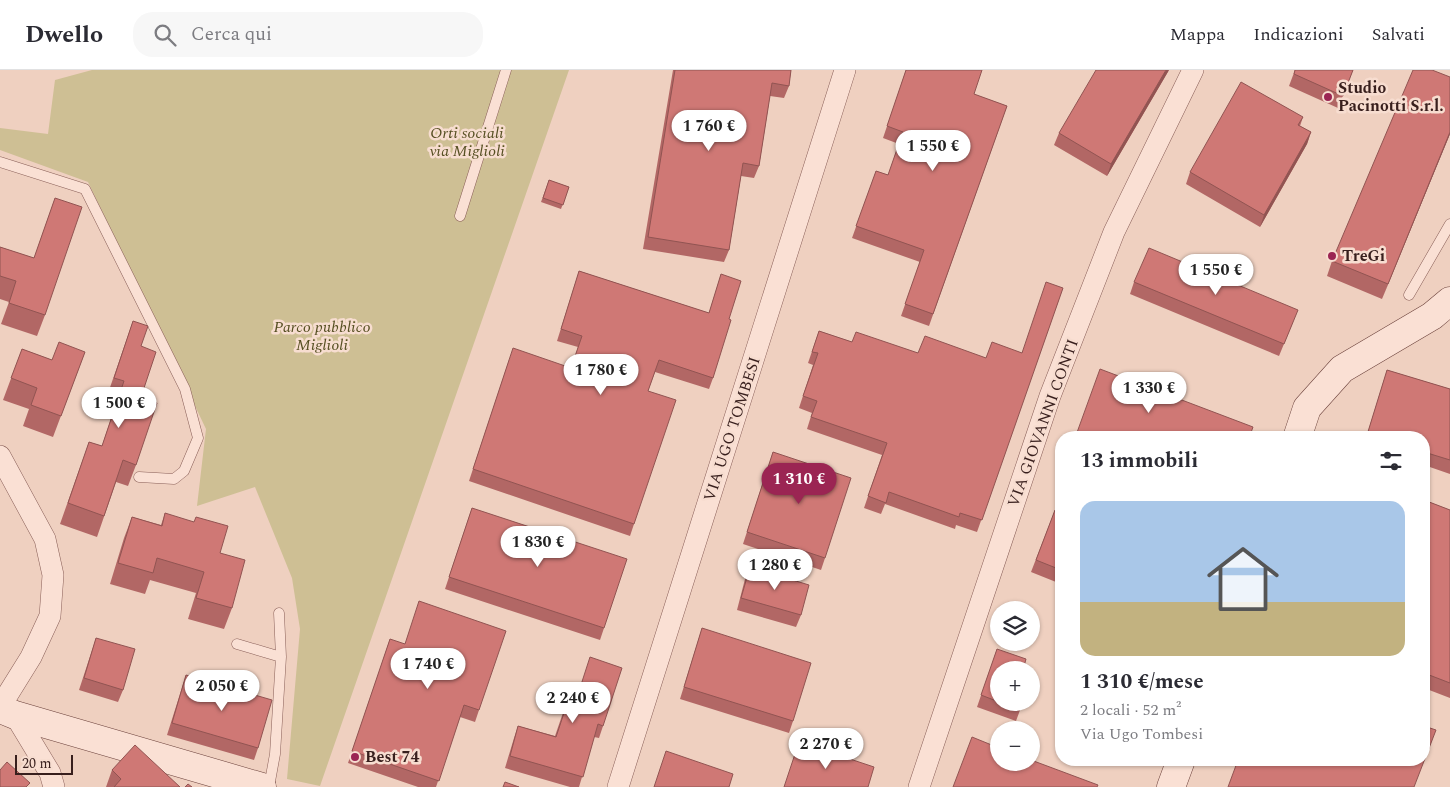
<!DOCTYPE html>
<html lang="it">
<head>
<meta charset="utf-8">
<style>
	:root { --surface:#fff; --page:#f7f7f7; --text:#2b2b33; --muted:#7c7c81; --line:#e1e1e2; --accent:#9b2553 }
	body { margin:0; font-family:Spectral,serif; background:var(--page); color:var(--text); height:100vh; display:flex; flex-direction:column; font-size:19px; white-space:nowrap }
	* { box-sizing:border-box; margin:0 }
	p { font-size:16px; color:var(--muted) }
	.icon { flex:none; width:28px; height:28px; fill:none; stroke:currentColor; stroke-width:2; stroke-linecap:round; stroke-linejoin:round }
	.map { position:relative; flex:1; overflow:hidden }
	.side { position:absolute; left:1055px; top:361px; width:375px; height:335px; display:flex; flex-direction:column; background:var(--surface); border-radius:20px; box-shadow:0 1px 4px #0004 }
	.side>* { flex:none }
	.controls { position:absolute; left:990px; top:531px; display:grid; gap:10px }
	.controls a { display:grid; place-items:center; width:50px; height:50px; border-radius:50%; background:var(--surface); box-shadow:0 1px 4px #0004; font-size:25px }
	.scale { position:absolute; left:15px; bottom:12px; width:58px; box-sizing:border-box; padding-left:5px; border:2px solid #381f1d; border-top:0; font-size:14px; line-height:18px; white-space:nowrap; color:#381f1d; -webkit-text-stroke:4px #f7ddd0; paint-order:stroke }
	.price { position:absolute; translate:-50% -42px; padding:0 11px; border-radius:18px; background:#fff; color:#222; font-size:16px; line-height:32px; filter:drop-shadow(0 1px 2px #0008) }
	.price::after { content:''; position:absolute; left:50%; top:30px; width:15px; height:11px; margin-left:-8px; background:inherit; clip-path:polygon(0 0,100% 0,50% 100%) }
	.price.active { background:var(--accent); color:#fff }
	ul { padding:0; list-style:none }
	li { display:grid; align-content:center; gap:10px; height:265px; padding:0 25px }
	li span { display:grid; place-items:center; height:155px; border-radius:15px; color:#555 }
	li>.icon { margin-inline-start:auto }
	span .icon { width:90px; height:90px; fill:#fffc; stroke-width:1 }
	li b { font-size:21px }
	h2 { display:flex; justify-content:space-between; align-items:center; height:60px; padding:0 25px; font-size:21px }
	header { display:flex; align-items:center; gap:30px; box-sizing:border-box; height:70px; padding:0 25px; background:var(--surface); border-bottom:1px solid var(--line) }
	header strong { font-size:24px }
	nav { display:flex; gap:28px; margin-inline-start:auto; font-size:18px }
	.search { width:350px; height:45px; background:var(--page); display:flex; align-items:center; gap:12px; box-sizing:border-box; padding:0 18px; border-radius:20px; color:var(--muted); font-size:19px }
	.map>svg:first-child { display:block }
	.green { fill:#cebf94 }
	.lines { fill:none; stroke-linecap:round; stroke-linejoin:round }
	.lane-casing { stroke:#895f58; stroke-width:11 }
	.street-casing { stroke:#895f58; stroke-width:22 }
	.secondary-casing { stroke:#6b413b; stroke-width:29 }
	.lane { stroke:#fae0d4; stroke-width:10 }
	.street { stroke:#fae0d4; stroke-width:21 }
	.secondary { stroke:#fae0d4; stroke-width:28 }
	.wall { fill:#b26765 }
	.shaded-wall { fill:#915452 }
	.building { fill:#cf7875; stroke:#915452 }
	.poi-dot { fill:#9b2553; stroke:#f7ddd0; stroke-width:2 }
	.labels { text-anchor:middle; dominant-baseline:central; stroke-width:5; stroke-linejoin:round; paint-order:stroke }
	.poi-label { font-size:16px; font-weight:bold; fill:#381f1d; stroke:#f7ddd0; text-anchor:start }
	.park-label { font-size:16px; font-style:italic; fill:#564f22; stroke:#f7ddd0 }
	.street-label { font-size:16px; fill:#381f1d; stroke:#f7ddd0 }
</style>
</head>
<body>
<header>
<strong>Dwello</strong>
<div class="search"><svg class="icon" aria-label="search" viewBox="0 0 24 24"><circle cx="10" cy="10" r="6"/><path d="M15 15l6 6"/></svg>Cerca qui</div>
<nav><a>Mappa</a><a>Indicazioni</a><a>Salvati</a></nav>
</header>
<div class="map">
<svg width="1450" height="717" viewBox="0 0 1450 717">
	<rect width="100%" height="100%" fill="#efd0c0"/>
	<path class="green" d="M92 0H569L320 716 287 709 300 559 292 508 255 417 197 436 206 359 88 112 0 80V58L48 64 55 10Z"/>
	<g class="lines">
		<g class="lane-casing">
			<path id="lane" d="M0 92 85 119 185 319 198 368 184 401 174 409 139 407
				M460 146 506 0
				M1409 225 1450 154
				M279 543 281 587
				M237 574 281 587 275 684 269 717"/>
		</g>
		<g class="street-casing">
			<path id="street" d="M0 386 45 469 53 505 50 546 31 587 0 637
				M15 645 50 703 54 717
				M618 717 845 0
				M919 717 1050 326 1114 162 1193 0"/>
		</g>
		<g class="secondary-casing">
			<path id="secondary" d="M1297 368 1307 338 1342 299 1432 246 1450 231
				M0 639 15 645 262 717
				M1171 717 1181 690"/>
		</g>
		<use href="#lane" class="lane"/>
		<use href="#street" class="street"/>
		<use href="#secondary" class="secondary"/>
	</g>
	<path class="wall" d="M673 0H791L789 16 784 28 770 26 759 96 754 108 741 106 729 180 724 192 643 179Z
		M906 0 1007 36 929 256 901 246 920 192 852 168 876 101 888 105 899 74 883 68Z
		M1169 0 1107 106 1054 75 1059 63Z
		M1295 0H1353L1338 38 1289 16Z
		M1303 47 1300 56 1311 62 1307 74 1260 157 1186 114 1190 102Z
		M1450 64 1382 229 1327 206 1332 191Z
		M549 110 569 117 561 139 541 132Z
		M55 128 45 245 37 266 1 254 9 232 0 229V177L34 188Z
		M579 201 709 243 721 204 729 249 713 308 709 319 655 302 648 321 634 454 630 466 469 411 509 290 571 298 578 277 557 271Z
		M1134 212 1293 252 1279 286 1130 224Z
		M1063 218 977 462 956 455 955 459 885 434 881 444 864 438 882 385 807 359 812 343 799 338 813 295 808 293 819 261 852 272 918 283 986 288 1022 283Z
		M133 251 141 276V327L136 395 128 416 116 412 97 467 60 454 89 372 102 376 116 333 106 329Z
		M22 279 52 290 85 282 53 367 23 356 29 339 3 330Z
		M1387 300 1450 319V404L1424 395V368H1366Z
		M773 382 825 488 821 500 743 474Z
		M1424 430 1450 440V628L1424 618Z
		M472 438 604 558 600 570 445 519Z
		M1055 440 1061 443V514L1031 502Z
		M165 443 220 483 232 538 224 559 188 549 196 523 150 510 145 524 110 514 124 468 132 447 161 455Z
		M750 497 801 545 796 557 737 540 745 509Z
		M702 558 793 651 789 663 680 629Z
		M96 568 123 620 118 632 79 620Z
		M390 569 479 640 475 652 460 647 436 717H418L348 693Z
		M997 579 999 600V632H1023L1016 651 977 637Z
		M186 605 258 678 254 690 167 665Z
		M567 631 603 656 599 668 594 667 579 717H570L505 698 514 668 518 656 555 666Z
		M112 700 180 717H106Z"/>
	<path class="shaded-wall" d="M1166 0H1169L1107 106 1111 94Z
		M1311 62 1307 74 1260 157 1264 145Z
		M1450 62V64L1382 229 1388 214Z"/>
	<path class="building" d="M675 0H791L789 16 772 13 759 96 743 93 729 180 648 167Z
		M906 0H982L974 24 1007 36 933 244 905 234 924 180 856 156 876 101 888 105 903 62 887 56Z
		M1096 0H1166L1111 94 1059 63Z
		M1295 0H1353L1343 26 1294 4Z
		M1413 0H1432L1450 7V62L1388 214 1332 191Z
		M1241 12 1303 47 1298 55 1311 62 1264 145 1190 102Z
		M549 110 569 117 563 135 543 128Z
		M55 128 82 137 45 245 9 233 16 211 0 206V177L34 188Z
		M1149 178 1298 240 1284 274 1134 212Z
		M579 201 709 243 721 204 741 211 729 249 731 250 713 308 659 290 648 321 676 330 634 454 473 399 513 278 571 298 582 266 561 259Z
		M1046 212 1063 218 982 450 960 443 959 447 889 422 886 433 868 426 887 373 811 347 817 331 803 326 818 283 812 282 819 261 852 272 856 262 918 283 925 266 986 288 992 272 1022 283Z
		M133 251 148 256 141 276 156 282 141 327 157 333 136 395 123 390 104 446 68 433 89 372 102 376 124 311 114 308Z
		M59 272 85 282 61 346 31 335 37 318 11 308 22 279 52 290Z
		M1100 299 1253 357 1249 368H1075Z
		M1387 300 1450 319V390L1424 382V368H1376L1367 365Z
		M773 382 851 408 825 488 747 462Z
		M1424 430 1450 440V613L1424 603Z
		M472 438 627 489 604 558 449 507Z
		M1055 440 1061 443V500L1036 490Z
		M165 443 194 452 196 447 228 456 220 483 245 490 232 538 196 528 204 502 157 488 153 503 118 493 132 447 162 456Z
		M750 497 809 515 801 545 741 528Z
		M419 531 506 561 479 640 464 635 439 711 352 681 390 569 405 574Z
		M702 558 811 593 793 651 684 617Z
		M96 568 135 579 123 620 84 608Z
		M997 579 1026 589 1023 600H999V632L981 625Z
		M590 587 622 598 603 656 598 654 583 707 510 686 518 656 556 667 572 619 579 621Z
		M186 605 272 630 258 678 172 653Z
		M1001 632H1023L1020 639Z
		M1424 656 1436 660 1414 717H1228L1238 690H1424Z
		M972 667 999 678V692H1031V690L1098 715 1097 717H953Z
		M799 672 874 697 868 717H784Z
		M135 675 180 717H114L121 709 112 700Z
		M666 681 733 704 729 717H654Z
		M7 692 30 713 26 717H0V700Z
		M505 712 519 717H503Z
		M188 714 192 717H185Z"/>
	<g class="poi-dot">
		<circle cx="1328" cy="27" r="5"/>
		<circle cx="1332" cy="186" r="5"/>
		<circle cx="355" cy="687" r="5"/>
	</g>
	<g class="labels">
		<g class="poi-label">
			<text x="1338" y="18">Studio<tspan x="1338" dy="18">Pacinotti S.r.l.</tspan></text>
			<text x="1342" y="186">TreGi</text>
			<text x="365" y="687">Best 74</text>
		</g>
		<g class="park-label">
			<text x="467" y="63">Orti sociali<tspan x="467" dy="18">via Miglioli</tspan></text>
			<text x="322" y="257">Parco pubblico<tspan x="322" dy="18">Miglioli</tspan></text>
		</g>
		<g class="street-label">
			<text transform="translate(1043 353) rotate(-70)">VIA GIOVANNI CONTI</text>
			<text transform="translate(732 359) rotate(-72)">VIA UGO TOMBESI</text>
		</g>
	</g>
</svg>
<div class="controls">
<a><svg class="icon" aria-label="layers" viewBox="0 0 24 24"><path d="M12 4l9 5-9 5-9-5zM3 14l9 5 9-5"/></svg></a>
<a>+</a>
<a>−</a>
</div>
<div class="scale">20 m</div>
<b class="price" style="left:709px;top:82px">1 760 €</b>
<b class="price" style="left:933px;top:102px">1 550 €</b>
<b class="price" style="left:1216px;top:226px">1 550 €</b>
<b class="price" style="left:601px;top:326px">1 780 €</b>
<b class="price" style="left:1149px;top:344px">1 330 €</b>
<b class="price" style="left:119px;top:359px">1 500 €</b>
<b class="price active" style="left:799px;top:435px">1 310 €</b>
<b class="price" style="left:538px;top:498px">1 830 €</b>
<b class="price" style="left:775px;top:521px">1 280 €</b>
<b class="price" style="left:428px;top:620px">1 740 €</b>
<b class="price" style="left:222px;top:642px">2 050 €</b>
<b class="price" style="left:573px;top:654px">2 240 €</b>
<b class="price" style="left:826px;top:700px">2 270 €</b>
<section class="side">
<h2>13 immobili<svg class="icon" aria-label="filters" viewBox="0 0 24 24"><path d="M4 7h16M4 17h16"/><circle cx="9" cy="7" r="2"/><circle cx="15" cy="17" r="2"/></svg></h2>
<ul>
<li><span style="background:linear-gradient(#a9c7e8 65%,#c2b280 0)"><svg class="icon" aria-label="home" viewBox="0 0 24 24"><path d="M3 11l9-7 9 7M6 9v11h12V9"/></svg></span><div><b>1 310 €/mese</b><p>2 locali · 52 m²</p><p>Via Ugo Tombesi</p></div></li>
</ul>
</section>
</div>
</body>
</html>
